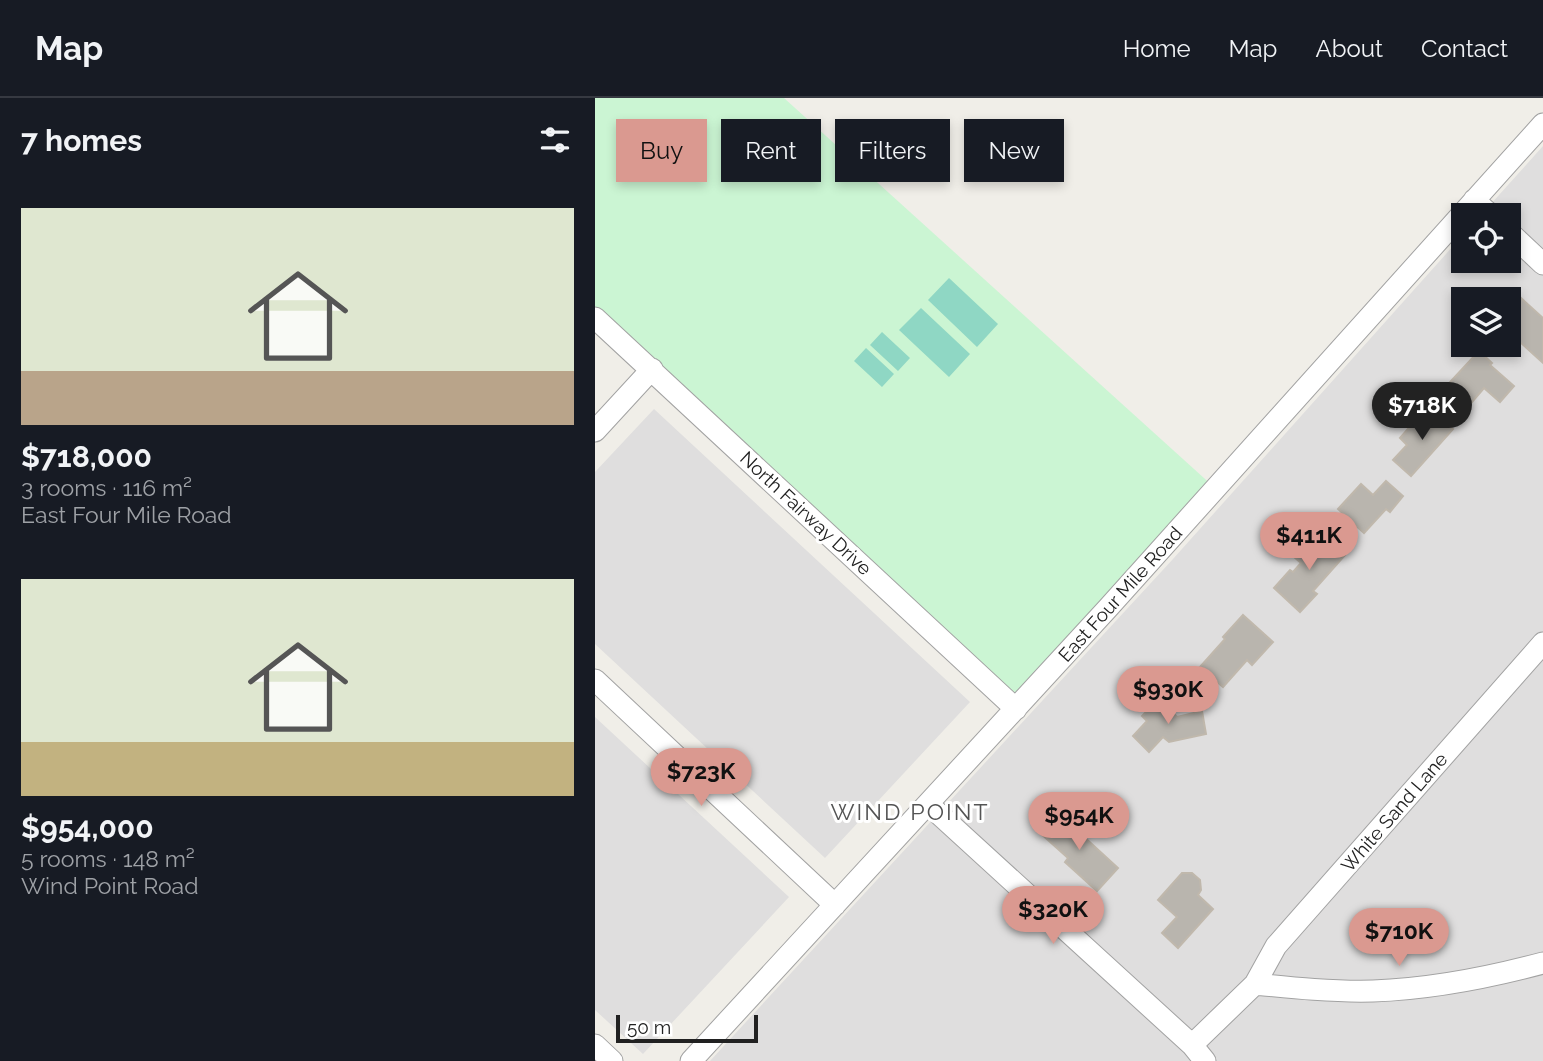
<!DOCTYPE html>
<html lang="en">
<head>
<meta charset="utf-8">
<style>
	:root { --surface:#171b24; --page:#20242c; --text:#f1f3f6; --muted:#9ea1a6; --line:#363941; --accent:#da9990 }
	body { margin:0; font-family:Raleway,sans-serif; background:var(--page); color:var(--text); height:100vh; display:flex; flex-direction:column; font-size:26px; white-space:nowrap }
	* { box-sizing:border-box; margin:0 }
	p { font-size:23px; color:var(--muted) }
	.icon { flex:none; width:38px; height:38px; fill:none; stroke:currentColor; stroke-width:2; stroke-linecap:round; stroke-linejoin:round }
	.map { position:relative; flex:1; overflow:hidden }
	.panel { display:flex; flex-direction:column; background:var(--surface); width:595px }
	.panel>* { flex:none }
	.banner { position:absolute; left:21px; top:21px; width:665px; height:63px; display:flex; gap:14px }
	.controls { position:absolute; left:856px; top:105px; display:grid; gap:14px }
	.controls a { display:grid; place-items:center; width:70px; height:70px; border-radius:0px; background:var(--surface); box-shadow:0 4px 10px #0003; font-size:35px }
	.scale { position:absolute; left:21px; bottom:18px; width:142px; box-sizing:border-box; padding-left:7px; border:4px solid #212121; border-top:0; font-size:19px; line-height:24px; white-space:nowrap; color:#212121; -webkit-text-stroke:5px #fff; paint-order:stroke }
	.price { position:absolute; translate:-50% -60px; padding:0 16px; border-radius:24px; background:var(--accent); color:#111; font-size:23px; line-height:46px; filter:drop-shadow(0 2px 4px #0008) }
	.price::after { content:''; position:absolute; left:50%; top:42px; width:21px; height:16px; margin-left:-10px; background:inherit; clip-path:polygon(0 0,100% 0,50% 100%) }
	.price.current { background:#222; color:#fff }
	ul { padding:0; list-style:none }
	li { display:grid; align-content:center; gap:14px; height:371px; padding:0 21px }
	li span { display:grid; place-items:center; height:217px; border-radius:0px; color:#555 }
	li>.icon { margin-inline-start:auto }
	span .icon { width:126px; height:126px; fill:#fffc; stroke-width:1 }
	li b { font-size:30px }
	h2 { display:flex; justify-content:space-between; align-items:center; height:84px; padding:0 21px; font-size:30px }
	.chip { padding:0 24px; border-radius:0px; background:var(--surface); box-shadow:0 4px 10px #0003; font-size:24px; line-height:63px }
	.chip.current { background:var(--accent); color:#111 }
	header { display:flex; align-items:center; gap:42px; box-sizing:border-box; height:98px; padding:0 35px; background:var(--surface); border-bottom:2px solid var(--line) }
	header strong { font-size:33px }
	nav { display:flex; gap:38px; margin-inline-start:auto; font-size:24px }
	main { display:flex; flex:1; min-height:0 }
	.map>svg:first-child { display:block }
	.residential { fill:#dfdede; fill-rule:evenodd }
	.park { fill:#cbf5d3 }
	.pitch { fill:#8fd7c4 }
	.building { fill:#b9b5ae; stroke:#c0b8ac; stroke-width:2 }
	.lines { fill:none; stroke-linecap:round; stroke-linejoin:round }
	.minor-casing { stroke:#a2a2a2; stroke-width:23 }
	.minor { stroke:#fff; stroke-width:21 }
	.labels { text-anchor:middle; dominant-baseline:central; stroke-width:6; stroke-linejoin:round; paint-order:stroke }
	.street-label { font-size:19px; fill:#212121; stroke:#fff }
	.quarter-label { font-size:23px; letter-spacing:2px; fill:#545454; stroke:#fff }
</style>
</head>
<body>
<header>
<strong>Map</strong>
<nav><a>Home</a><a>Map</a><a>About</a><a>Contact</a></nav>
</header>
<main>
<section class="panel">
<h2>7 homes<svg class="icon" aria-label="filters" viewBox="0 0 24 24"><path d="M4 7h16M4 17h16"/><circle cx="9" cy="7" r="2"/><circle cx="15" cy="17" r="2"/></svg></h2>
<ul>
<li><span style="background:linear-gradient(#dfe7d0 75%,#b9a48a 0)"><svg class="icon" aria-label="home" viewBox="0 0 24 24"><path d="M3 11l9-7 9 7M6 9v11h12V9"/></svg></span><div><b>$718,000</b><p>3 rooms · 116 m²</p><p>East Four Mile Road</p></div></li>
<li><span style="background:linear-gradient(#dfe7d0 75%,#c2b280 0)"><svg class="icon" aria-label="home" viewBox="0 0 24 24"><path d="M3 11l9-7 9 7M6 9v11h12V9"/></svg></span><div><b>$954,000</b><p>5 rooms · 148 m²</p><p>Wind Point Road</p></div></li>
</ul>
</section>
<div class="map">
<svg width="948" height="963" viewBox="0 0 948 963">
	<rect width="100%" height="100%" fill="#f0eee8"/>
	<path class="residential" d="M948 48V963H115L578 461 868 137V163H914V117H886ZM868 201H914V247H868Z
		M59 311 375 604 230 760 0 546V374Z
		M0 619 194 799 48 956 0 912Z"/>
	<path class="park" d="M0 0H189L620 390 421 611 0 220Z"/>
	<path class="pitch" d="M354 180 403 226 382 249 333 202Z
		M326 210 375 256 354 279 304 232Z
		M287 234 315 260 303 273 275 247Z
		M271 250 299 276 287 289 259 263Z"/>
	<path class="building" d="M926 200 948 220V265L914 234 920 227 914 221V214Z
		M884 253 897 265 895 267 919 288 905 304 889 290 865 318 846 301 859 287 855 284Z
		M836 312 858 331 816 378 798 362 812 347 805 340 819 324 822 327Z
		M791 383 808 398 795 414 791 411 769 435 743 411 766 386 778 397Z
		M729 438 750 457 718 493 722 496 705 514 679 490 695 472 698 474 706 465 699 459 714 442 720 448Z
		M648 517 678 544 657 567 652 562 628 589 605 569 630 541 628 539Z
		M564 601 582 619 607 613 611 636 574 644 568 639 554 654 538 638 552 623 547 618Z
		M463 715 523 770 502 793 470 764 473 760 445 735Z
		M587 775H597L605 782 606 792 603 797 618 811 583 850 567 835 582 819 563 802Z"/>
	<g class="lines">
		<g class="minor-casing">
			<path id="minor" d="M879 102 896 117
				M914 134 948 166
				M0 220 421 611
				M0 333 57 271
				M0 582 240 807
				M333 706 597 947 610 963
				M660 886C699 890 739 894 778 893 836 891 892 880 948 865
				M0 947 17 963
				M597 947 660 886 681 848 948 545
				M96 963 513 510 948 26"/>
		</g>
		<use href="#minor" class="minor"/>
	</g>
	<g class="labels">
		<g class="street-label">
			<text transform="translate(211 415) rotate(43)">North Fairway Drive</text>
			<text transform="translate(525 496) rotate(-48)">East Four Mile Road</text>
			<text transform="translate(799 714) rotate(-49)">White Sand Lane</text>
		</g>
		<g class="quarter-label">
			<text x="315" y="713">WIND POINT</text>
		</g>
	</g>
</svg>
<div class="controls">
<a><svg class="icon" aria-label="locate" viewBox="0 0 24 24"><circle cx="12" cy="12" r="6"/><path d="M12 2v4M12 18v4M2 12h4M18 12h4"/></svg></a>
<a><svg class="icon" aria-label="layers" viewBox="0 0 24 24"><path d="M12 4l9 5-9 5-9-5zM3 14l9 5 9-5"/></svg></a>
</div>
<div class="scale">50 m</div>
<b class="price current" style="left:827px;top:344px">$718K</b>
<b class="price" style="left:714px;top:474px">$411K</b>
<b class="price" style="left:573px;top:628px">$930K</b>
<b class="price" style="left:106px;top:710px">$723K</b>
<b class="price" style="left:484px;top:754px">$954K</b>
<b class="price" style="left:458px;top:848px">$320K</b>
<b class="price" style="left:804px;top:870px">$710K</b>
<div class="banner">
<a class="chip current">Buy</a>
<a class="chip">Rent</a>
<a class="chip">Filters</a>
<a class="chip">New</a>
</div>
</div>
</main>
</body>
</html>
